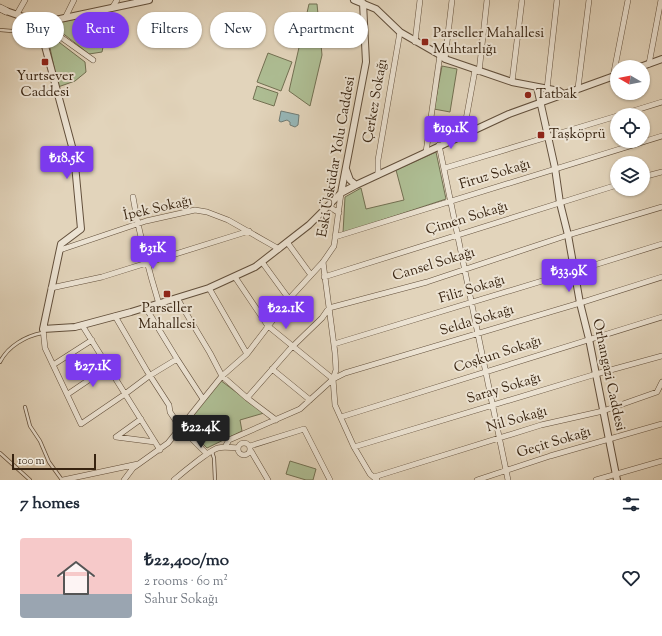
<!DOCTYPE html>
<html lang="en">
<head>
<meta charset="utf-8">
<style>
	:root { --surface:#fff; --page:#f2f2f3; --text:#1f2937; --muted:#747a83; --accent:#7c3aed }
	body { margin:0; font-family:"Sorts Mill Goudy",serif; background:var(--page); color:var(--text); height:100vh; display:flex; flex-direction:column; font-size:15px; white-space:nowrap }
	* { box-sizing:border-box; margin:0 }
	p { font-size:13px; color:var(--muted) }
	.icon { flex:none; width:22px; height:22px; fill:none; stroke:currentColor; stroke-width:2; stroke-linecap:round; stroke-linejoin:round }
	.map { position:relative; height:480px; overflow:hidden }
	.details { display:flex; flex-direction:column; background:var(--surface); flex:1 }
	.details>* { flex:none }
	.top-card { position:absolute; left:12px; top:12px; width:400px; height:36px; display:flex; gap:8px }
	.needle { width:26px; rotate:279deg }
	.fabs { position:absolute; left:610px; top:60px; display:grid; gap:8px }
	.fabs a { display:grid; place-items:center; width:40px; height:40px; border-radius:50%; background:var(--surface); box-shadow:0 1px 3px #0004; font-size:20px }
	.scale { position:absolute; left:12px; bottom:10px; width:84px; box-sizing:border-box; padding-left:4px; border:2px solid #372310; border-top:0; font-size:11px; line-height:14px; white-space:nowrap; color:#372310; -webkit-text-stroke:3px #ece3d3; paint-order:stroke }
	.price { position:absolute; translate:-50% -34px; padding:0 9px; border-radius:4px; background:var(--accent); color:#fff; font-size:13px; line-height:26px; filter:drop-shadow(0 1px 2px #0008) }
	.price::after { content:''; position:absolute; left:50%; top:24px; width:12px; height:9px; margin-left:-6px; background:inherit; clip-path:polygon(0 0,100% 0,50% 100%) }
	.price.selected { background:#222; color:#fff }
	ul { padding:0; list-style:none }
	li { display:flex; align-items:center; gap:12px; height:100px; padding:0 20px }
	li span { display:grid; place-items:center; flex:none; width:112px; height:80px; border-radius:4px; color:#555 }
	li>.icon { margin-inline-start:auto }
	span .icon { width:48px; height:48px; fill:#fffc; stroke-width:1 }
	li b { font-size:17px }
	h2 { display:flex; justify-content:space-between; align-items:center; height:48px; padding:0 20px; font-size:17px }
	.chip { padding:0 14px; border-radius:18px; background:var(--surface); box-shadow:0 1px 3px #0004; font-size:14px; line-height:36px }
	.chip.selected { background:var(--accent); color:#fff }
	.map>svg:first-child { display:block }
	.green { fill:#aebe94; stroke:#727052 }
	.water { fill:#96b7b8; stroke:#707c75 }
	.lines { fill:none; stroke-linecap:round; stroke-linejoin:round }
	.service-casing { stroke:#624f3b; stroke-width:4 }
	.minor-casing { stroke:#624f3b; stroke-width:6 }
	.tertiary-casing { stroke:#624f3b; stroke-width:8 }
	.secondary-casing { stroke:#372310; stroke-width:8 }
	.service { stroke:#ece3d3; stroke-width:2.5 }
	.minor { stroke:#ece3d3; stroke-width:5 }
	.tertiary { stroke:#ece3d3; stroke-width:6 }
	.secondary { stroke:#ece3d3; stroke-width:7 }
	.poi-dot { fill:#8f2418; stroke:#ece3d3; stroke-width:1.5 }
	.labels { text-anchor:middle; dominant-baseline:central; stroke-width:4; stroke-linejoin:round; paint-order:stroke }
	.poi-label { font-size:14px; fill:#372310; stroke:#ece3d3; text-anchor:start }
	.street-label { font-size:14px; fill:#372310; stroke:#ece3d3 }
</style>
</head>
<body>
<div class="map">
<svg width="662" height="480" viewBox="0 0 662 480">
	<rect width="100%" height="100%" fill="#e2d4bb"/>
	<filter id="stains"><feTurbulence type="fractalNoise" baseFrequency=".005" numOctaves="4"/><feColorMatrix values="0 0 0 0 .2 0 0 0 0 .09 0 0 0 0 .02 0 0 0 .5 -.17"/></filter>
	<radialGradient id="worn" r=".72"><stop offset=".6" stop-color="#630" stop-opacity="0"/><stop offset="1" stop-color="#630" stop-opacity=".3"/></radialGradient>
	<path class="green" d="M309 4H317L322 55 310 106 289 91Z
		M106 13V33L102 52 89 54 51 24Z
		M47 33 85 62 86 72 75 81 58 87Z
		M268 53 292 62 281 91 257 82Z
		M442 66 457 69 450 112 434 109Z
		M257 86 278 93 274 106 253 99Z
		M436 152 446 199 343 233 345 197 361 188 366 209 404 200 396 170Z
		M220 380 264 413 240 420 242 431 207 448 184 426Z
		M290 461 316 469 313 480H306L286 474Z"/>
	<path class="water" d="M281 111 299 115 298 125 295 127 290 125V122L287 120 281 122 279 121Z"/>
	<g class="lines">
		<g class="service-casing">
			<path id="service" d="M0 30 12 31 39 24
				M0 362C8 346 26 336 42 333
				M25 407 30 426 40 441 49 462 62 480
				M212 452 214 458 215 480
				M0 453 30 480"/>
		</g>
		<g class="minor-casing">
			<path id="minor" d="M112 8 117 0
				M17 14 25 0
				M65 18 74 0
				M41 23 93 60
				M415 42 420 0
				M445 59 452 0
				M649 64 661 0
				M479 72 487 0
				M613 77 628 0
				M512 82 522 0
				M578 88 589 0
				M547 89 557 0
				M620 115 662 102
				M463 136 475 70
				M439 145 508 480
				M426 152 440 55
				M445 168 617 116
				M378 175V160L400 32
				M643 177 662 172
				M133 197C139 233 148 268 159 304
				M328 206 339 213
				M335 237 662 136
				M287 242 311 275
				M60 250 146 221 195 210 207 212 228 220 279 249
				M262 262 289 299
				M323 262 335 353 336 370 333 379 335 405 354 447 370 474 377 480
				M235 277 268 326 333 379
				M324 277 617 185
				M51 288 102 277 249 231
				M209 288 247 354
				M177 298 210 353 222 376 247 398 276 420
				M146 308 177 359 203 399
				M115 316 147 371 169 405 170 412 180 427 207 454
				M82 325 160 450
				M43 329 45 348 81 424 125 394 149 376 177 359
				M334 344 575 271 662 244
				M53 365 92 340
				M272 369 310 400
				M68 394 108 367
				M247 398 290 349 322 318 329 308 427 282 568 235 662 207
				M341 417 662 317
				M141 419 116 437 155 442
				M238 449a6 6 0 1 1 12 0a6 6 0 1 1-12 0Z
				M250 446 304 429 330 480
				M225 447 229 440 300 409 333 379 345 373 580 303 662 277
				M354 447 596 374 662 356
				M251 451 268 480
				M374 477 541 425 603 411 657 392 662 382
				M63 480 138 464
				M124 480 133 468 168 443 222 376 247 354 289 299 323 262 334 246 341 193
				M174 480C182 473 210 450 218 448 225 446 231 448 238 448
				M477 480 550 456 662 424
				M596 480 662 461"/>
		</g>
		<g class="tertiary-casing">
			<path id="tertiary" d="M354 0 376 9 400 32 440 55 445 59 512 82 559 91 563 94
				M6 11 41 23
				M41 23 45 46 74 154 81 229 61 244 43 329 75 327 131 312 209 288 255 267 309 225 341 193 356 185 509 114 617 75
				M41 23 149 0
				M640 67 662 59
				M537 87 555 168 560 203 568 235 580 303 589 339 617 480
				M346 169 350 180 356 185
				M341 193 366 62 363 3"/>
		</g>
		<g class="secondary-casing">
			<path id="secondary" d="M0 8 6 11"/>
		</g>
		<use href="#service" class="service"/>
		<use href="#minor" class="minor"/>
		<use href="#tertiary" class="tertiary"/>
		<use href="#secondary" class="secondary"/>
	</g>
	<g class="poi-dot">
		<rect x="421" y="38" width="8" height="8" rx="2"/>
		<rect x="41" y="58" width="8" height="8" rx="2"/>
		<circle cx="528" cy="95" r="4"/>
		<rect x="537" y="131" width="8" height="8" rx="2"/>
		<rect x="163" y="290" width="8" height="8" rx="2"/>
	</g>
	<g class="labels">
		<g class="poi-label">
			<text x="433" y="34">Parseller Mahallesi<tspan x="433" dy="16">Muhtarlığı</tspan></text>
			<text x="45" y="77" text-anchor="middle">Yurtsever<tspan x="45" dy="16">Caddesi</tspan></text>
			<text x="536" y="95">Tatbak</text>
			<text x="549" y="135">Taşköprü</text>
			<text x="167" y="309" text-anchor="middle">Parseller<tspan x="167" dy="16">Mahallesi</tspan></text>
		</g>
		<g class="street-label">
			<text transform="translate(376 101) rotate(-80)">Çerkez Sokağı</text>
			<text transform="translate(337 157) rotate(-80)">Eski Üsküdar Yolu Caddesi</text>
			<text transform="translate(495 175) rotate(-17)">Firuz Sokağı</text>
			<text transform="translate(158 209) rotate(-13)">İpek Sokağı</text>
			<text transform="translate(467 219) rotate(-17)">Çimen Sokağı</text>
			<text transform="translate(434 265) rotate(-17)">Cansel Sokağı</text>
			<text transform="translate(472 290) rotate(-17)">Filiz Sokağı</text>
			<text transform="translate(477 321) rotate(-17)">Selda Sokağı</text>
			<text transform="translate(498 355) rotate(-18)">Coşkun Sokağı</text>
			<text transform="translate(608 375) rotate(78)">Orhangazi Caddesi</text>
			<text transform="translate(504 389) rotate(-17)">Saray Sokağı</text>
			<text transform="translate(517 420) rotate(-16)">Nil Sokağı</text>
			<text transform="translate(554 443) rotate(-17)">Geçit Sokağı</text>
		</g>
	</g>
	<rect width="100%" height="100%" filter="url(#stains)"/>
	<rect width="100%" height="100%" fill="url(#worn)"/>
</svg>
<div class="fabs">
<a><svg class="needle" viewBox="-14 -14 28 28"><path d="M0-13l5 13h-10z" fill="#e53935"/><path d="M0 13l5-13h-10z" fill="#747a83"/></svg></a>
<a><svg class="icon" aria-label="locate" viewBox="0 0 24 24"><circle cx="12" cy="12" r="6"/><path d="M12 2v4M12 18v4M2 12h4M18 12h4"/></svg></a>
<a><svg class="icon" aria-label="layers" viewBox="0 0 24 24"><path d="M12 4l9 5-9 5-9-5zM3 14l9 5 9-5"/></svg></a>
</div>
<div class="scale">100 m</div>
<b class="price" style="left:451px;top:150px">₺19.1K</b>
<b class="price" style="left:67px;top:180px">₺18.5K</b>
<b class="price" style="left:153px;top:270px">₺31K</b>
<b class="price" style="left:569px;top:293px">₺33.9K</b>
<b class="price" style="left:286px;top:330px">₺22.1K</b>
<b class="price" style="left:93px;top:388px">₺27.1K</b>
<b class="price selected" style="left:201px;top:449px">₺22.4K</b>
<div class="top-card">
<a class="chip">Buy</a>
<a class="chip selected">Rent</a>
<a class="chip">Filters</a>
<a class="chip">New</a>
<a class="chip">Apartment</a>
</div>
</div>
<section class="details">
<h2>7 homes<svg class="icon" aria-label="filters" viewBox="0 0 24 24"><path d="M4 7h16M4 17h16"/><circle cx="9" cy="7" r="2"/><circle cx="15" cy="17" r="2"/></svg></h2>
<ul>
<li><span style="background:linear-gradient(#f6c9c9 70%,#9aa5b1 0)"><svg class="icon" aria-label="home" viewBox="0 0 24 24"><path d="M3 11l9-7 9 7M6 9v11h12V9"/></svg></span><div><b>₺22,400/mo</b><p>2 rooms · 60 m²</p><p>Sahur Sokağı</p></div><svg class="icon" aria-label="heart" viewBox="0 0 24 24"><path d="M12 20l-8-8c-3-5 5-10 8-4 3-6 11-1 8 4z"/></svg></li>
</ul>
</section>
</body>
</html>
